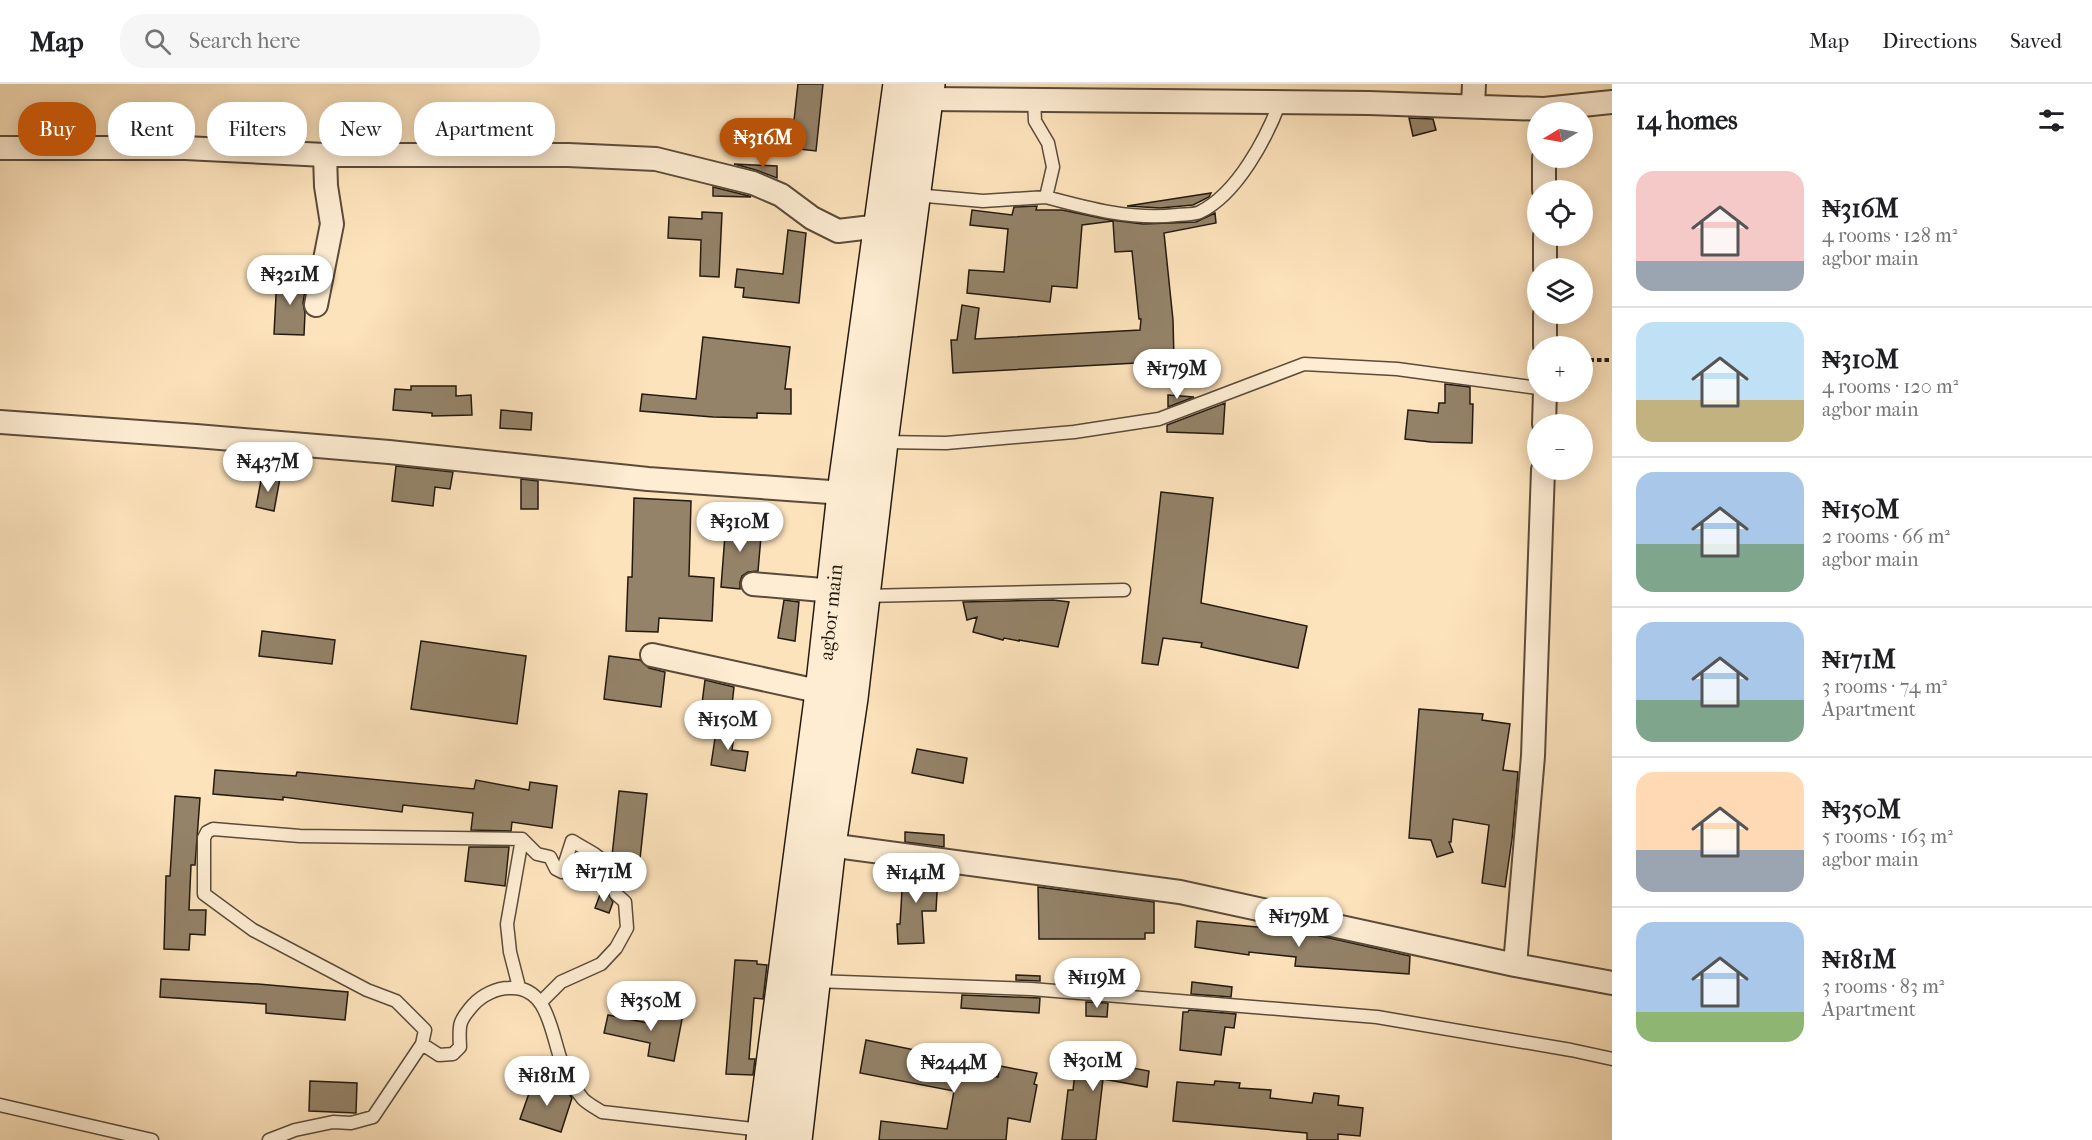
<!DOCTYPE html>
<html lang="en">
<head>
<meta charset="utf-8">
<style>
	:root { --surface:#fff; --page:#f6f6f6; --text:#202124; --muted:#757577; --line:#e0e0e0; --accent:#b45309 }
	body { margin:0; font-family:"IM FELL French Canon",serif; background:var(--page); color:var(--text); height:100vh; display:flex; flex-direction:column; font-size:22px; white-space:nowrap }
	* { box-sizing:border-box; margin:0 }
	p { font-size:20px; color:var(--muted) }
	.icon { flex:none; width:33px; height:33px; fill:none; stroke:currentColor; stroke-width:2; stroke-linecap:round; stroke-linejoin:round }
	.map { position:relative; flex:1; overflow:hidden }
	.details { display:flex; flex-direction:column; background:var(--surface); width:480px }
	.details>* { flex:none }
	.banner { position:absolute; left:18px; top:18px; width:570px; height:54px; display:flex; gap:12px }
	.needle { width:39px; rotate:260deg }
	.controls { position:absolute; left:1527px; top:18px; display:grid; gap:12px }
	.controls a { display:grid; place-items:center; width:66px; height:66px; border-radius:50%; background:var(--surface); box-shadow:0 3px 15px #0003; font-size:30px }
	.price { position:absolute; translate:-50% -51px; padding:0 14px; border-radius:21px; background:#fff; color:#222; font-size:20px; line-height:39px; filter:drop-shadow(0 2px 3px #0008) }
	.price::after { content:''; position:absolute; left:50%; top:36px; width:18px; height:14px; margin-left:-9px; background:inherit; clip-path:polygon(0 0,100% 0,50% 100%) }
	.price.active { background:var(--accent); color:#fff }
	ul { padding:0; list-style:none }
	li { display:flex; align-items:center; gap:18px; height:150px; padding:0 24px }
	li+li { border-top:2px solid var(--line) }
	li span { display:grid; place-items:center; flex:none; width:168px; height:120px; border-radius:18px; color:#555 }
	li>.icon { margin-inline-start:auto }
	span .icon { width:72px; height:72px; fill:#fffc; stroke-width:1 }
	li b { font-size:26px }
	h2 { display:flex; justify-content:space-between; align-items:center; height:72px; padding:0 24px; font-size:26px }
	.tag { padding:0 21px; border-radius:24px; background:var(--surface); box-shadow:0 3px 15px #0003; font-size:21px; line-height:54px }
	.tag.active { background:var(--accent); color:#fff }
	header { display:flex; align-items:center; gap:36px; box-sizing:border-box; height:84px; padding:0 30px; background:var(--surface); border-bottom:2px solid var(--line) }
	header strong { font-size:28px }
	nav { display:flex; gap:33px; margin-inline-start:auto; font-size:21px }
	.search { width:420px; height:54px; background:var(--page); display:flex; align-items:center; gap:15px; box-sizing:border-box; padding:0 21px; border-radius:24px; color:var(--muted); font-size:22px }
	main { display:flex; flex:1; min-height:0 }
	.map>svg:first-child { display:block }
	.building { fill:#948369; stroke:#231a0f; stroke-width:1.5 }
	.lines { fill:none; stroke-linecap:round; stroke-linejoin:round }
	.service-casing { stroke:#5a4c3a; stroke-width:15 }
	.minor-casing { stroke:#5a4c3a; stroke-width:26 }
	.secondary-casing { stroke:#231a0f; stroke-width:36 }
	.path { stroke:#231a0f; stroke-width:4; stroke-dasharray:4.5 3; stroke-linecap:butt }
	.service { stroke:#feedd3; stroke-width:12 }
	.minor { stroke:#feedd3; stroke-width:22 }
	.secondary { stroke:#feedd3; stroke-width:33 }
	.labels { text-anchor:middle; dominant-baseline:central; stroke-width:6; stroke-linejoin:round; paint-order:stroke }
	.street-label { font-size:20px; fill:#231a0f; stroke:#feedd3 }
</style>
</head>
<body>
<header>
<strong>Map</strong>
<div class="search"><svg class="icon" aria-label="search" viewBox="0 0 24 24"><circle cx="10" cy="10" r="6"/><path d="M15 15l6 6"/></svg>Search here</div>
<nav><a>Map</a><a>Directions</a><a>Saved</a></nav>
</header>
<main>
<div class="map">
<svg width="1612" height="1056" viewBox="0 0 1612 1056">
	<rect width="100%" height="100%" fill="#fde3bc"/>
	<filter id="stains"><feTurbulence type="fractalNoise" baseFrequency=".00333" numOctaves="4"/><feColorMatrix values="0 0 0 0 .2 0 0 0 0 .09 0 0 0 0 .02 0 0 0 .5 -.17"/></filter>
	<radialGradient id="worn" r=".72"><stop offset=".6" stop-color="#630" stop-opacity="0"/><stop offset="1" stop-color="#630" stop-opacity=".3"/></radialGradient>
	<path class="building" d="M798 0H823L816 67 791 64Z
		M1409 34 1433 35 1436 46 1413 52Z
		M734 80 777 82V94L756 86Z
		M713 103 749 112 751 113 713 112Z
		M1211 109 1209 113 1193 121 1160 124 1127 122Z
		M1037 122 1036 126H1062L1110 136 1143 140 1196 138 1215 129 1216 139 1164 149 1173 236 1174 277 953 289 951 256H957L962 221 979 224 975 255 1140 246 1141 235H1139L1132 167 1115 168 1113 137 1082 141 1077 204 1052 202 1050 218 967 209 969 186 1004 188 1008 145 970 141 972 126 1012 131 1014 123Z
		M702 128 722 129 719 193 700 192 701 156 668 154 669 133 702 135Z
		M788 146 806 149 799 219 743 213 744 204 735 203 737 185 783 190Z
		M277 192 307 194 303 219 305 229 304 251 274 250Z
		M703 253 790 263 785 305H791V330L757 329V334L713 333 640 327 642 310 696 315Z
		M1445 300 1470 303V320H1473L1472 359 1431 358 1405 355 1408 326 1438 329 1439 319H1445Z
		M411 302H456V312L471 311 472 331 432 332V329L393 326 395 305 411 306Z
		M1168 311 1194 313 1168 323Z
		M1225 319 1223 350 1167 348V341Z
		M501 326 532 329 531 346 500 344Z
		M396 382 453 388 450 405 435 403 433 422 392 417Z
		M262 391 280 394 274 427 256 423Z
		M521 395 538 397V425H521Z
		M1161 408 1213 414 1201 519 1307 542 1298 584 1201 563 1202 559 1163 554 1158 581 1142 579Z
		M634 414 691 417 689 492 714 494 712 537 659 534 658 548 626 547 628 493H632Z
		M726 438 762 441 758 487 748 488 742 492 740 498V505L721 503Z
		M784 516 799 518 795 557 778 554Z
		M1053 516 1069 518 1058 563 1019 556V557L1004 554 1003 556 973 548 977 533 967 536 963 518Z
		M262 547 335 556 332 580 259 572Z
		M421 557 526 572 517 640 411 625Z
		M609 572 640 576 649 584 665 588 661 623 604 615Z
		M705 596 734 603 730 638 700 635Z
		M1419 625 1483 630 1482 636 1510 640 1503 686 1518 688 1512 755 1505 803 1482 799 1489 741 1453 735 1451 758H1449L1453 768 1437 773 1431 756 1409 754Z
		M717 641 735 644 732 666 748 668 745 687 711 681Z
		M917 665 967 674 963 699 912 689Z
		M215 686 296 692 297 688 474 705 476 696 529 706 530 698 557 702 552 744 512 738 511 747 471 746 473 729 403 721 402 728 283 713V716L213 710Z
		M619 707 647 710 640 775 612 772Z
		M175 712 200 714 195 781H191L189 826H206L205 851 190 850 189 866 164 865 166 792H170Z
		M905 748 944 751V763L905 758Z
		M469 763H509L505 802 465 797Z
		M577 774H585L592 779 593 805H577Z
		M898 784 942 790 938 791 936 827H922L924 859 898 860 897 840H900L903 789H897Z
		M1038 803 1154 818V849H1145V855H1039Z
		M601 808 608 810 613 818 609 829 595 824Z
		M1197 837 1298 847 1410 872 1409 890 1295 882 1296 873 1249 868V871L1195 863Z
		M735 876 757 877V880L767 881 763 915 754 914 749 975H755L753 991 726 990Z
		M1016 891 1040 892V897L1016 896Z
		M1088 894 1109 895V903L1087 901Z
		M161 895 258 900 348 908 345 936 266 929V920L160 913Z
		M1192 898 1232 903 1231 913 1191 910Z
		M962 911 1040 914 1039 929 961 924Z
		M1086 918 1108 919 1107 933 1086 932Z
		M656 925 683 930 674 977 648 972 650 959 604 949 608 931 653 940Z
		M1189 926 1236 930 1234 944 1225 943 1221 971 1180 966 1183 928H1188Z
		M866 956 954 974 952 984 998 993 1000 982 1037 989 1034 1000 1037 1001 1030 1038 1008 1034 1006 1056H879L881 1037 947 1045 954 1007 860 989Z
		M1078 960 1101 962 1100 978 1149 987 1147 1003 1103 995 1096 1056H1062L1068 1006H1073Z
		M310 997 357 999 356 1029 309 1027Z
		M1215 997 1240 999 1239 1004 1271 1006 1270 1014 1312 1019 1314 1009 1339 1012 1338 1021 1363 1024 1360 1052 1338 1050V1056H1307V1049L1173 1037 1177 998 1214 1001Z
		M533 998 569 1010 572 1014 561 1048 520 1035Z"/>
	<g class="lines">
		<g class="service-casing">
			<path id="service" d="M915 111 983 117 1046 113 1053 83 1048 59 1035 37 1034 16
				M1046 113C1090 125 1132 136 1177 131 1184 130 1194 131 1200 128 1237 110 1266 55 1280 18
				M883 358 946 359 1074 348 1159 335 1304 280 1397 285 1538 304
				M864 512 1124 506
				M815 897 1031 905 1377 933 1571 966 1612 975
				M519 903 510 868 507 840 522 755
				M541 918 561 898 601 880 616 864 627 844 625 818 616 810C612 775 600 774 572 757L562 788 556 785 550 773 537 770 522 755 300 752 213 745 207 748 204 754V810L253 846 367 906 396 917 425 946 422 960 439 971 453 970 460 963C459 941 458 938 473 921 482 911 497 904 509 904 549 901 551 951 562 979 567 990 575 1006 583 1015 588 1020 596 1024 602 1028L762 1046
				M0 1021 152 1056
				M269 1056 295 1046 333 1038 351 1039 373 1033 422 960"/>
		</g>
		<g class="minor-casing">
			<path id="minor" d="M926 15 1369 19 1544 25 1612 18
				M1473 22 1474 0
				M0 64H185L325 71H568L656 75 753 99 781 111 812 134 838 147 880 142
				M1544 74V106
				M1545 152V184
				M316 221 332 140 326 102 325 71
				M1545 230V262
				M0 338 196 352 389 368 648 395 844 409
				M1544 340 1545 308
				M753 500 834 507
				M652 571 836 611
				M829 761 1180 808 1515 881 1612 899
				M1515 881 1533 672 1543 386"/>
		</g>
		<g class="secondary-casing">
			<path id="secondary" d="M763 1056 822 608 844 409 900 0
				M795 1056 829 761 851 614 881 358 928 0"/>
		</g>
		<path class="path" d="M1582 276H1612"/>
		<use href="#service" class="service"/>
		<use href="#minor" class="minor"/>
		<use href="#secondary" class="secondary"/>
	</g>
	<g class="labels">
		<g class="street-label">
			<text transform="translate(831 528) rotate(-84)">agbor main</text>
		</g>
	</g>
	<rect width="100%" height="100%" filter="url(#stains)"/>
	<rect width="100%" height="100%" fill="url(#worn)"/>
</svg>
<div class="controls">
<a><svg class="needle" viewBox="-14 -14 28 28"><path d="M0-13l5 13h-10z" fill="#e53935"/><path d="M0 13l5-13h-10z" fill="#757577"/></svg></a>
<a><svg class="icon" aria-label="locate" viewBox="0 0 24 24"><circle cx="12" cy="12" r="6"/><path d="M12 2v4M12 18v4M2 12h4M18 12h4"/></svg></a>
<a><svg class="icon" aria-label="layers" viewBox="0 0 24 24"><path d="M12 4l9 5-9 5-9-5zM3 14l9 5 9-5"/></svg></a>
<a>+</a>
<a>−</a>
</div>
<b class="price active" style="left:763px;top:85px">₦316M</b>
<b class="price" style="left:290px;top:222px">₦321M</b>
<b class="price" style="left:1177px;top:316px">₦179M</b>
<b class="price" style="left:268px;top:409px">₦437M</b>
<b class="price" style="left:740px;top:469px">₦310M</b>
<b class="price" style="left:728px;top:667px">₦150M</b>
<b class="price" style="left:604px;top:819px">₦171M</b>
<b class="price" style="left:916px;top:820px">₦141M</b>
<b class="price" style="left:1299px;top:864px">₦179M</b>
<b class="price" style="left:1097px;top:925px">₦119M</b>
<b class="price" style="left:651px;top:948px">₦350M</b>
<b class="price" style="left:1093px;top:1008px">₦301M</b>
<b class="price" style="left:954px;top:1010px">₦244M</b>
<b class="price" style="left:547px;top:1023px">₦181M</b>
<div class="banner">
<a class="tag active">Buy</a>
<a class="tag">Rent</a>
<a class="tag">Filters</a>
<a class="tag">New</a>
<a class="tag">Apartment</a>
</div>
</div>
<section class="details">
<h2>14 homes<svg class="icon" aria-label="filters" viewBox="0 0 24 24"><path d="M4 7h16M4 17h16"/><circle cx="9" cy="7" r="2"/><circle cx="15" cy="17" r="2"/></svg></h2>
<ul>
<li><span style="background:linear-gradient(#f6c9c9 75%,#9aa5b1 0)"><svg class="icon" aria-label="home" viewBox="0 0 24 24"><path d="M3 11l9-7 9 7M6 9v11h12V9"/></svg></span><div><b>₦316M</b><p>4 rooms · 128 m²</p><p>agbor main</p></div></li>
<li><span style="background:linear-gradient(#bfe0f5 65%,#c2b280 0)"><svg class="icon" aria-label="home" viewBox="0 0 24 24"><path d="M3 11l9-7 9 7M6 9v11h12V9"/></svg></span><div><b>₦310M</b><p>4 rooms · 120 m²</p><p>agbor main</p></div></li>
<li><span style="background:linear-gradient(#a9c7e8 60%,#7fa58c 0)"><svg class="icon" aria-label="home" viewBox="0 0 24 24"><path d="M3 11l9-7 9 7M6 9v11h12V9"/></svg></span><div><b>₦150M</b><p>2 rooms · 66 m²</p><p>agbor main</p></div></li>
<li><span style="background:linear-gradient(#a9c7e8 65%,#7fa58c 0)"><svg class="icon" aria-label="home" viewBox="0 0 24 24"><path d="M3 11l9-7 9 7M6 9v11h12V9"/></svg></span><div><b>₦171M</b><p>3 rooms · 74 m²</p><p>Apartment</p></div></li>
<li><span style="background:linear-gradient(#ffd9b3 65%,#9aa5b1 0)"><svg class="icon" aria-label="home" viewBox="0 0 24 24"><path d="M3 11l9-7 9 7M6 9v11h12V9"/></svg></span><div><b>₦350M</b><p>5 rooms · 163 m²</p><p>agbor main</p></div></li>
<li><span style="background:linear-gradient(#a9c7e8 75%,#8fb573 0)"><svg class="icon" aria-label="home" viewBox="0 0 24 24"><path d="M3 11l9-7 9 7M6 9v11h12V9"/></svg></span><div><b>₦181M</b><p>3 rooms · 83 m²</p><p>Apartment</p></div></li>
</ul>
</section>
</main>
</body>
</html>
